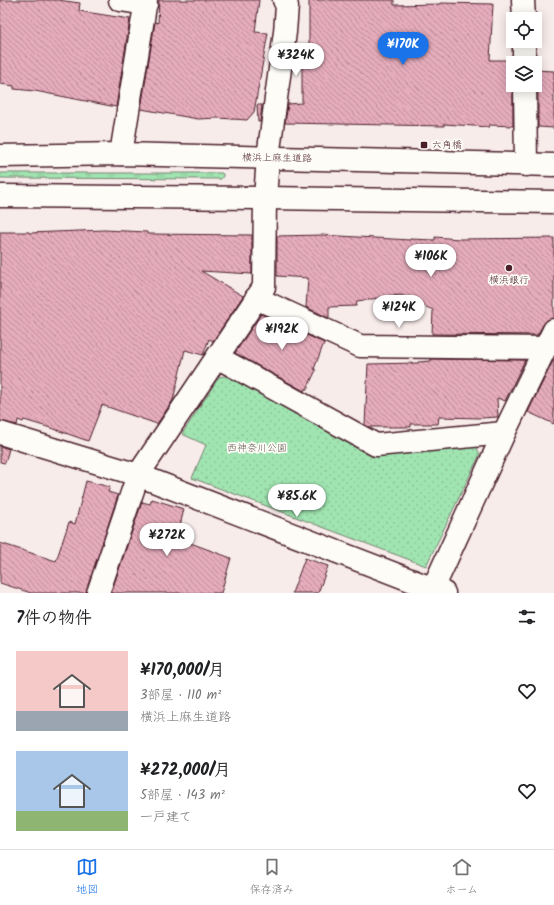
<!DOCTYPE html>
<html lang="ja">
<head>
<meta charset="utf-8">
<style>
	:root { --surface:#fff; --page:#f2f2f2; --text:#202124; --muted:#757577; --line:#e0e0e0; --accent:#1a73e8 }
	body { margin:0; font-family:Kalam,"Klee One",sans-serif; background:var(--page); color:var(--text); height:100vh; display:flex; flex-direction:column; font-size:15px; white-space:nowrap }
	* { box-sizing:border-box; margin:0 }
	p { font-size:13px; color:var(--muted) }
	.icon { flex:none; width:22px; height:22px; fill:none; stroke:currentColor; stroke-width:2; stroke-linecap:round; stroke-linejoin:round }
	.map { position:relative; height:593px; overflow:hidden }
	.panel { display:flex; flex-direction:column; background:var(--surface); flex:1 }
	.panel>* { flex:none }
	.fabs { position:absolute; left:506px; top:12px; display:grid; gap:8px }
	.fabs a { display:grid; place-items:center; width:36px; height:36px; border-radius:0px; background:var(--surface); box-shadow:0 2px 10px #0003; font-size:20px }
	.price { position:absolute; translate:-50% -34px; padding:0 9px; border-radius:14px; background:#fff; color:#222; font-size:13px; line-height:26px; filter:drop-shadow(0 1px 2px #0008) }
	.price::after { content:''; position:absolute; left:50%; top:24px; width:12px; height:9px; margin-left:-6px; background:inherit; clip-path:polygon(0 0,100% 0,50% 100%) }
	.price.current { background:var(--accent); color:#fff }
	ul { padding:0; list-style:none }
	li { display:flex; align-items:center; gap:12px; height:100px; padding:0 16px }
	li span { display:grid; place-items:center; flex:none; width:112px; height:80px; border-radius:0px; color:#555 }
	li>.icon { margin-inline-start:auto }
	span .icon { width:48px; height:48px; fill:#fffc; stroke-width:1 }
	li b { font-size:17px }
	h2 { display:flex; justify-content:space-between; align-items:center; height:48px; padding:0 16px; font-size:17px }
	.dock { display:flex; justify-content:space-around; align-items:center; height:56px; border-top:1px solid var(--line); background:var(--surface); font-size:11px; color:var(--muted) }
	.dock a { display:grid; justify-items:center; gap:2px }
	.dock .current { color:var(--accent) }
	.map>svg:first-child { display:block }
	.grass { fill:url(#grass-tufts); stroke:#75826e }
	.park { fill:url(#park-dots); stroke:#75826e }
	.building { fill:url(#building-back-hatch); stroke:#4a1f2b }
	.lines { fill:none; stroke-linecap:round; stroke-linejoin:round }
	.minor-casing { stroke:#4a1f2b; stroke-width:25 }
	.tertiary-casing { stroke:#4a1f2b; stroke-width:25 }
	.primary-casing { stroke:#4a1f2b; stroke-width:25 }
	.minor { stroke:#fdfcf7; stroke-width:22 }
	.tertiary { stroke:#fdfcf7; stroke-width:22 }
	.primary { stroke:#fdfcf7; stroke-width:22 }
	.poi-dot { fill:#4a1f2b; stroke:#fdfcf7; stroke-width:1.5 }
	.labels { text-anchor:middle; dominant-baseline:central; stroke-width:3.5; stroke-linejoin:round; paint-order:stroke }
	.poi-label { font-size:10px; fill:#4a1f2b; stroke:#fdfcf7; text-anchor:start }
	.street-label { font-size:10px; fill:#4a1f2b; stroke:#fdfcf7 }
	.park-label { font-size:10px; fill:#645a53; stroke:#fdfcf7 }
</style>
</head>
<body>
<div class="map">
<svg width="554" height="593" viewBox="0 0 554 593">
	<defs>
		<pattern id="grass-tufts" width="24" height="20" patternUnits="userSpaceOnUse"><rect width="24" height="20" fill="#a0e5b1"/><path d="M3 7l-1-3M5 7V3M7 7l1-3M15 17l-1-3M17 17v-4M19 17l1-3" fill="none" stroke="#8bc498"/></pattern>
		<pattern id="park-dots" width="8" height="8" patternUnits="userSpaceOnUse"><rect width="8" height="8" fill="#a0e5b1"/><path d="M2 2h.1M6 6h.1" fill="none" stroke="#8bc498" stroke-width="1.8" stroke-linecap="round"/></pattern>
		<pattern id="building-back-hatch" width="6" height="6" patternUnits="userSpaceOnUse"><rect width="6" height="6" fill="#e5acbc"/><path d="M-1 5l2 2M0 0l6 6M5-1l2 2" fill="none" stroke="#bc8b99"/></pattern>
	</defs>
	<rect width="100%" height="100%" fill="#f8eceb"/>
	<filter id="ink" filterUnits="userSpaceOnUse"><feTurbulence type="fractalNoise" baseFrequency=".025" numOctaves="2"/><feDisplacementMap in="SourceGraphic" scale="8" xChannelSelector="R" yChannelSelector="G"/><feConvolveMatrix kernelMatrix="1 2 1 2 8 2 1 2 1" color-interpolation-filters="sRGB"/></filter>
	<g filter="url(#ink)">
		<path class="grass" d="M0 173H221L223 174V176L221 179 0 178Z"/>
		<path class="park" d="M231 375 376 454 475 445 480 454 426 566 192 478 206 445 182 434 219 377Z"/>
		<path class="building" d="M0 0H58L80 3 79 11 130 19 116 107 35 91 14 89V86L0 84Z
			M159 0H259L255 32 268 33 254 112 247 120 218 118 198 119 141 109 155 22 158 23Z
			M309 0H394V5L440 4V3L493 4 490 60H512L513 69V126L489 125V127L444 124V126L285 123 288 104 302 103V67H309Z
			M535 70 554 71V128L538 127V85L535 78Z
			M257 105H262L260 122H258Z
			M104 230 147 232V234L252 235V274L201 271 243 296 213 341 209 339 203 355 185 350 173 400 157 424 102 405 88 441 54 429 24 420 23 422 18 420 17 425 0 421V232H29V233Z
			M322 235 410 240V239L435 240V237L459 239 554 238V318L547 320 543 325 537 335 432 334 433 310 400 295 357 301 356 306 329 307V318L306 307 308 278 277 276V236Z
			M261 314 324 343 314 369 316 370 307 389H305L304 391 235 353Z
			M431 359 525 360 505 401 497 398 498 417 481 418 439 417 438 424H411V427H369L365 425 368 364 418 363V362L431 361Z
			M554 359V424L528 412Z
			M0 446 9 449 5 463 0 462Z
			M86 481 110 487 108 492 118 495 86 593H31L0 583V543L56 561 69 522 75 524Z
			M152 499 184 509 177 538 231 558 221 593H111L142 502 150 504Z
			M305 558 328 566 318 593H292Z"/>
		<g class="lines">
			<g class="minor-casing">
				<path id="minor" d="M120 0 146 4
					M523 0 524 19
					M524 41V63
					M525 85 526 165
					M121 154 146 0
					M256 298 360 346 546 348
					M217 357 376 445 504 433
					M0 433 138 475 444 593
					M98 593 138 475 264 287 265 198 268 157 285 32 287 6 284 0"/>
			</g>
			<g class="tertiary-casing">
				<path id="tertiary" d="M431 593 504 433 554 330"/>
			</g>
			<g class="primary-casing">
				<path id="primary" d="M0 156 121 154 554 165
					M0 196 265 198 554 202"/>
			</g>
			<use href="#minor" class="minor"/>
			<use href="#tertiary" class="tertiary"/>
			<use href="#primary" class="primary"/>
		</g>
	</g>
	<g class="poi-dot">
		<rect x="420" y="141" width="8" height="8" rx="2"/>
		<circle cx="509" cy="268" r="4"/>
	</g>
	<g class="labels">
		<g class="poi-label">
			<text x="432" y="145">六角橋</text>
			<text x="509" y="280" text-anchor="middle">横浜銀行</text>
		</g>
		<g class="street-label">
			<text transform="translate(277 158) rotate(1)">横浜上麻生道路</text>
		</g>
		<g class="park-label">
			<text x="257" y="448">西神奈川公園</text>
		</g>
	</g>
</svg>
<div class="fabs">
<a><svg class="icon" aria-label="locate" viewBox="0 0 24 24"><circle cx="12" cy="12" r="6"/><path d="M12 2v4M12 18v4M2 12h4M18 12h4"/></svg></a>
<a><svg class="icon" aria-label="layers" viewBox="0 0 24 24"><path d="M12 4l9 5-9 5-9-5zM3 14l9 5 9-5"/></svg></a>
</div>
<b class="price current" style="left:403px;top:66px">¥170K</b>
<b class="price" style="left:296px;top:77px">¥324K</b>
<b class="price" style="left:431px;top:278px">¥106K</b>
<b class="price" style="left:399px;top:329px">¥124K</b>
<b class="price" style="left:282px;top:351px">¥192K</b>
<b class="price" style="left:297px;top:518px">¥85.6K</b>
<b class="price" style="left:167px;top:557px">¥272K</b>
</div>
<section class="panel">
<h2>7件の物件<svg class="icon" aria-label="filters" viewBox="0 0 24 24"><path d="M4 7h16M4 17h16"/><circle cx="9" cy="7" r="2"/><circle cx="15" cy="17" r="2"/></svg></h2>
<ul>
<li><span style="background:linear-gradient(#f6c9c9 75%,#9aa5b1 0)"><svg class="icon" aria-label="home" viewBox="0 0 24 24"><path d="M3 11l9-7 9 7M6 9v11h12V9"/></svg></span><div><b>¥170,000/月</b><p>3部屋 · 110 m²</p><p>横浜上麻生道路</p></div><svg class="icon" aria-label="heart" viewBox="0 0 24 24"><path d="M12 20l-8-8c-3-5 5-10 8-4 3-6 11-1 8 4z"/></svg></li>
<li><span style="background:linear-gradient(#a9c7e8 75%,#8fb573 0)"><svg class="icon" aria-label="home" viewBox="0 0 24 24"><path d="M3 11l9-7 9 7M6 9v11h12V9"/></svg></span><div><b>¥272,000/月</b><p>5部屋 · 143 m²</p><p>一戸建て</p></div><svg class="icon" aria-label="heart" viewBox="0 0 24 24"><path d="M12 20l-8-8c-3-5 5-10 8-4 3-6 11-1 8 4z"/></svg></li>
</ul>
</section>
<nav class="dock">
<a class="current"><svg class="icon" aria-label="map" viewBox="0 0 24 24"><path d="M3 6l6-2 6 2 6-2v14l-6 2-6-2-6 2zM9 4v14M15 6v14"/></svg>地図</a>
<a><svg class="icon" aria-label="saved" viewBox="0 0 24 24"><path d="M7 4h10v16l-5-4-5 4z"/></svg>保存済み</a>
<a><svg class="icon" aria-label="home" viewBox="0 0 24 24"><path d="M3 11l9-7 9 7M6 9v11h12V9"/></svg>ホーム</a>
</nav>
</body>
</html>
